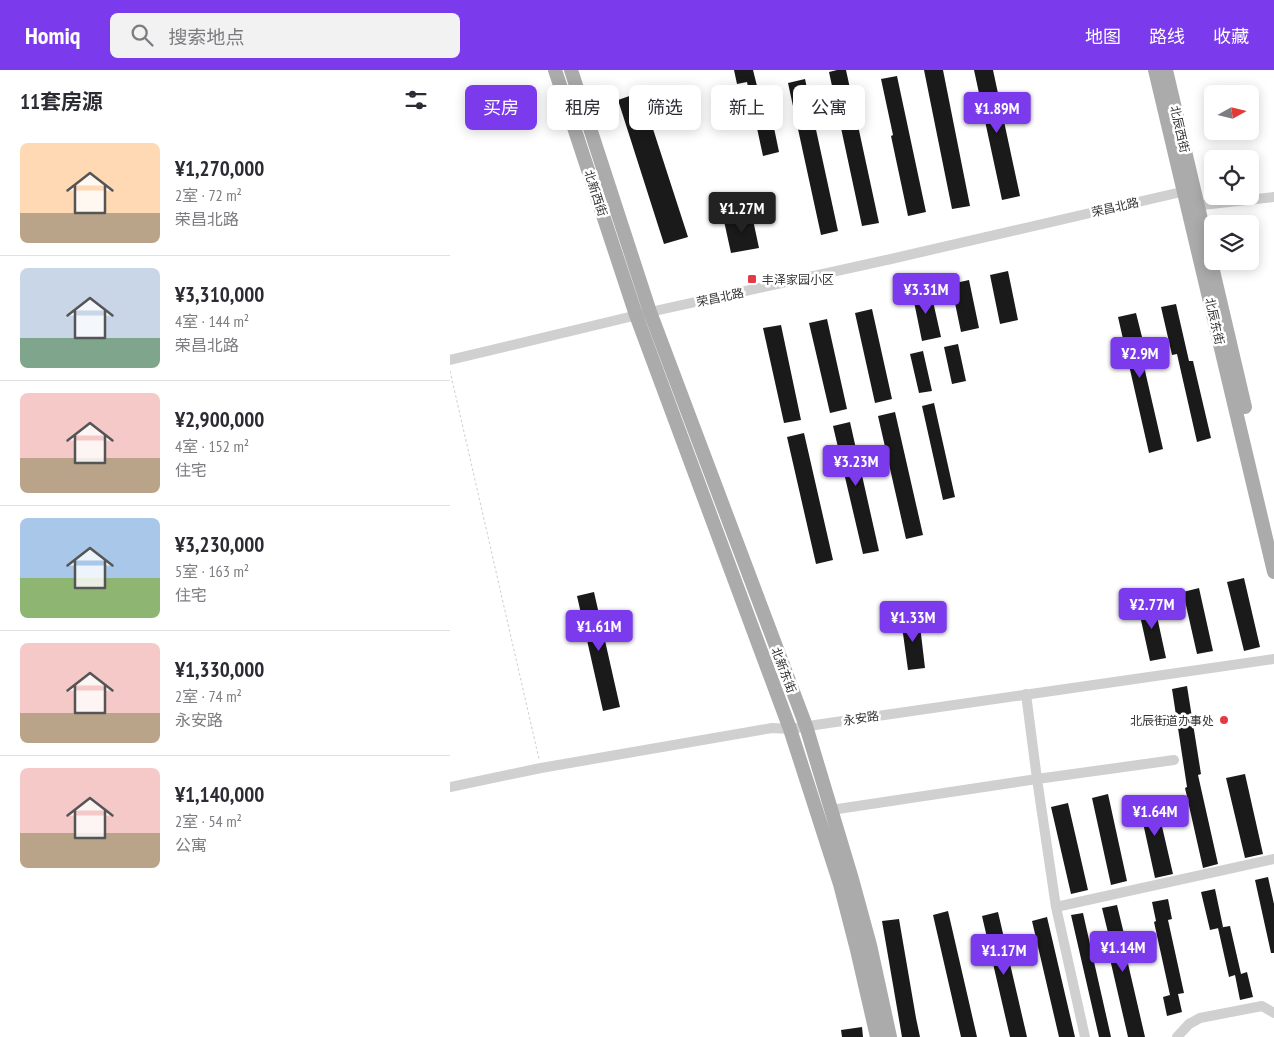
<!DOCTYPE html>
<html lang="zh">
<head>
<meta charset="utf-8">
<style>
	:root { --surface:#fff; --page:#f2f2f3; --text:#2b2b33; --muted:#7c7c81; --line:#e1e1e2; --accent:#7c3aed }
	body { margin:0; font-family:"PT Sans Narrow","Noto Sans SC",sans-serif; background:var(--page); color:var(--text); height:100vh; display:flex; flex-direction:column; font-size:19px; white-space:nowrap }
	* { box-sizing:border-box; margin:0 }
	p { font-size:16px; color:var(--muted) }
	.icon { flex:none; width:28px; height:28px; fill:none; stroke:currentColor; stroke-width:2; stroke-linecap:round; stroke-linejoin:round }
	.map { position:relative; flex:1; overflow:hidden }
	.drawer { display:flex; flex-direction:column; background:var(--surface); width:450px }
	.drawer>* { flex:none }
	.top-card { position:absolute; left:15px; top:15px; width:475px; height:45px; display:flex; gap:10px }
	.needle { width:32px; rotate:82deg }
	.controls { position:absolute; left:754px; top:15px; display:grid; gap:10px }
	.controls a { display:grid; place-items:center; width:55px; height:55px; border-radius:8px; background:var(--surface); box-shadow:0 2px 12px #0003; font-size:25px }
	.price { position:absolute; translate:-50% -42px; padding:0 11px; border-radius:5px; background:var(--accent); color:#fff; font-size:16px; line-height:32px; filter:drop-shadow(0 1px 2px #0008) }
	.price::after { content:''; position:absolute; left:50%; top:30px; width:15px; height:11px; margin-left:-8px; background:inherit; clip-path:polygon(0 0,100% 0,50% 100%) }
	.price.selected { background:#222; color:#fff }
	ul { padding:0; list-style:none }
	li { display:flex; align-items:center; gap:15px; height:125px; padding:0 20px }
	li+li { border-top:1px solid var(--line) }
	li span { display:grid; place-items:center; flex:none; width:140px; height:100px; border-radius:8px; color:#555 }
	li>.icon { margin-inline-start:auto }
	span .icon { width:60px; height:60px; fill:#fffc; stroke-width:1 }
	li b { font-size:21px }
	h2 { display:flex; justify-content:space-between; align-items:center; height:60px; padding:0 20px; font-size:21px }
	.pill { padding:0 18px; border-radius:8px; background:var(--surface); box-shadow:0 2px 12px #0003; font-size:18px; line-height:45px }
	.pill.selected { background:var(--accent); color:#fff }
	header { display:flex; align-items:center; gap:30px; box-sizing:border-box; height:70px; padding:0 25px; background:var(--accent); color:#fff }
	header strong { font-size:24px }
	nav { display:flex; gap:28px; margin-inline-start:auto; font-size:18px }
	.search { width:350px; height:45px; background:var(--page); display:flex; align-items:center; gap:12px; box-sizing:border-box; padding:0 18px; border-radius:8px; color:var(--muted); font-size:19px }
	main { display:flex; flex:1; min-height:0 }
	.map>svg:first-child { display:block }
	.building { fill:#1a1a1a }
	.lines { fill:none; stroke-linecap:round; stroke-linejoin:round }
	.path { stroke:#cdcdcd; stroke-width:1; stroke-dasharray:2.5 2.5; stroke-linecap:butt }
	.minor { stroke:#d0d0d0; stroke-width:10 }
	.major { stroke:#ababab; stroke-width:14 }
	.poi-dot { fill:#e63946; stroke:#fff; stroke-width:2 }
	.labels { text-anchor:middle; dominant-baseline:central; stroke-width:5; stroke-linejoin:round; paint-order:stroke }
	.street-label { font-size:12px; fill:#333; stroke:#fff }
	.poi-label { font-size:12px; fill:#333; stroke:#fff; text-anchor:start }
</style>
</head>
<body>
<header>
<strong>Homiq</strong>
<div class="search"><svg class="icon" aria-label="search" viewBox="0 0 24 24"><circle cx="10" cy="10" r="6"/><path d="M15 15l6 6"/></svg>搜索地点</div>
<nav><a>地图</a><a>路线</a><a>收藏</a></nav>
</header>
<main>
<section class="drawer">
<h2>11套房源<svg class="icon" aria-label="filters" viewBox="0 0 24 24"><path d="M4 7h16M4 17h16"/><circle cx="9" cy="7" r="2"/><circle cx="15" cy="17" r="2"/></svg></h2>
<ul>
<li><span style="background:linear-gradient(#ffd9b3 70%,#b9a48a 0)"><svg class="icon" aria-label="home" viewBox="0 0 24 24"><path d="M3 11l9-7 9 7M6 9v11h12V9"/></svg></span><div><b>¥1,270,000</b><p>2室 · 72 m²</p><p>荣昌北路</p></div></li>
<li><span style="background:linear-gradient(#c9d6e8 70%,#7fa58c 0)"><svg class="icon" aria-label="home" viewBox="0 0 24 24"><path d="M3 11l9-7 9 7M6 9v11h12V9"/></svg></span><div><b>¥3,310,000</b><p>4室 · 144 m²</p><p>荣昌北路</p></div></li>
<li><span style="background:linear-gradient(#f6c9c9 65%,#b9a48a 0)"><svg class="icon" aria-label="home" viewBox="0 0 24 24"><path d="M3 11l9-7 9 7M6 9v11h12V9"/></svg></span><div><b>¥2,900,000</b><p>4室 · 152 m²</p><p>住宅</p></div></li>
<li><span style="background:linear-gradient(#a9c7e8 60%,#8fb573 0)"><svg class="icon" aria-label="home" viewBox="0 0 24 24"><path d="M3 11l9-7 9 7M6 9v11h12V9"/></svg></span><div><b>¥3,230,000</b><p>5室 · 163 m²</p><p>住宅</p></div></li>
<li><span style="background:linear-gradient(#f6c9c9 70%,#b9a48a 0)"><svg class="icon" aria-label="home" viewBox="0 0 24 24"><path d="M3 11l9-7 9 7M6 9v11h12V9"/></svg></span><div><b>¥1,330,000</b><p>2室 · 74 m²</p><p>永安路</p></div></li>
<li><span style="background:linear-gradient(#f6c9c9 65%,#b9a48a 0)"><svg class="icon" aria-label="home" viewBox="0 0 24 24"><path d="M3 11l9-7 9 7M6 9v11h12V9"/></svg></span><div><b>¥1,140,000</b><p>2室 · 54 m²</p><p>公寓</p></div></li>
</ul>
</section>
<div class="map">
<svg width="824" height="967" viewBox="0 0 824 967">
	<rect width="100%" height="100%" fill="#fff"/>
	<path class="building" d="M284 0H303L308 20 316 19 329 82 313 86 297 12 287 14Z
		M387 0H396L429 153 412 156 379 2Z
		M474 0H493L520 136 502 139Z
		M524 0H543L570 126 552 130Z
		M447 6 476 142 458 146 441 66 443 65 431 9Z
		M355 9 388 161 371 165 338 13Z
		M191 22 238 167 214 174 168 30Z
		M302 145 309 178 281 183 274 151Z
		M558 201 568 250 550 254 540 205Z
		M519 210 529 258 511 262 501 214Z
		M480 218 491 267 472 271 462 222Z
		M726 234 739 291H743L761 368 747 372 727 284 722 285 711 237Z
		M422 239 442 329 425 333 405 243Z
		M686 243 698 291 693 292 713 379 699 383 668 247Z
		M377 249 397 339 380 343 359 253Z
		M331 255 351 350 334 353 313 258Z
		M508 274 516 311 502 314 494 277Z
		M473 281 482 321 469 323 460 284Z
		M484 333 505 427 493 430 472 336Z
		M445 342 473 465 456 469 428 346Z
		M400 352 429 481 413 484 383 356Z
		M354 363 383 490 366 494 337 367Z
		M794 508 810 577 794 581 777 512Z
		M749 518 763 581 747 584 733 522Z
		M144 522 170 637 153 641 127 526Z
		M703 528 716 588 700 591 687 532Z
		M469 547 475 598 458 600 451 549Z
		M737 616 751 704 748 705 768 794 753 798 735 718 737 717 722 619Z
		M795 704 813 784 795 788 776 708Z
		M658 724 677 811 661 815 642 728Z
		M705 726 723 804 705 808 688 730Z
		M618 733 638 820 621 824 601 737Z
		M818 807 824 834V883H821L805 810Z
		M765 819 773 857 760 860 751 822Z
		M718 829 722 849 718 850 734 923 728 924 732 942 717 946 713 927 720 925 704 852 706 851 702 832Z
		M667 835 676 872H673L695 967H678L657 876 661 875 652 838Z
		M498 841 527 967H511L483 845Z
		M548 842 577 967H560L532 846Z
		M633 843 661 967H649L621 845Z
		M597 847 625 967H609L582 851Z
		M449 849 466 948 470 967H452L432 851Z
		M780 856 791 904 797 902 803 927 790 930 785 905 779 907 768 858Z
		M412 957 413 967H392L391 960Z"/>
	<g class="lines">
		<path class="path" d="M0 301 89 689"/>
		<path class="minor" d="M743 136 824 127
			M0 290 200 242 441 189 740 120
			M576 624 587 709 606 837 635 967
			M0 717 91 698 322 658 340 659 372 654 824 589
			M381 740 587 709 724 690
			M606 837 824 789
			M727 967 739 954 750 948 812 936 824 943"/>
		<path class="major" d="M105 0 186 245 340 659 390 814 407 880 427 967
			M121 0 200 242 356 656 402 809 420 875 440 967
			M705 0 824 502
			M716 0 795 337"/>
	</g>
	<g class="poi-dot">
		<rect x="297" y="204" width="10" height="10" rx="2.5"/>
		<circle cx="774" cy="650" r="5"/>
	</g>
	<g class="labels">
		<g class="street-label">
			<text transform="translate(730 59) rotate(77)">北辰西街</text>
			<text transform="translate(146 123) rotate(72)">北新西街</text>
			<text transform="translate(665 137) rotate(-13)">荣昌北路</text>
			<text transform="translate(270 227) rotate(-12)">荣昌北路</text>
			<text transform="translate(765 251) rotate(77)">北辰东街</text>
			<text transform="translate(334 600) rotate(69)">北新东街</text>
			<text transform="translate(411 648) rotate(-8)">永安路</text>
		</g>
		<g class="poi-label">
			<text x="312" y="209">丰泽家园小区</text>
			<text x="764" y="650" text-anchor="end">北辰街道办事处</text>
		</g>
	</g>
</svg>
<div class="controls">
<a><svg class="needle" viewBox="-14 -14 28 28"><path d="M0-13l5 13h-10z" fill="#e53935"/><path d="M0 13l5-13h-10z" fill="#7c7c81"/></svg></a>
<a><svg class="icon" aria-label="locate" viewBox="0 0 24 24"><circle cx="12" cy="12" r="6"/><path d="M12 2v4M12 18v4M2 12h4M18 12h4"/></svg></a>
<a><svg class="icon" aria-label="layers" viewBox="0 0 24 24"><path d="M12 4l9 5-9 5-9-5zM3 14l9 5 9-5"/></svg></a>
</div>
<b class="price" style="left:547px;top:64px">¥1.89M</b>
<b class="price selected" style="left:292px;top:164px">¥1.27M</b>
<b class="price" style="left:476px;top:245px">¥3.31M</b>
<b class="price" style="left:690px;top:309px">¥2.9M</b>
<b class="price" style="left:406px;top:417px">¥3.23M</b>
<b class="price" style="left:702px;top:560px">¥2.77M</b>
<b class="price" style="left:463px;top:573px">¥1.33M</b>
<b class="price" style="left:149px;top:582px">¥1.61M</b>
<b class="price" style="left:705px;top:767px">¥1.64M</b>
<b class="price" style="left:673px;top:903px">¥1.14M</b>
<b class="price" style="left:554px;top:906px">¥1.17M</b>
<div class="top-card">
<a class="pill selected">买房</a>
<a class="pill">租房</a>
<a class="pill">筛选</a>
<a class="pill">新上</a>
<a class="pill">公寓</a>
</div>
</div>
</main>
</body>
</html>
